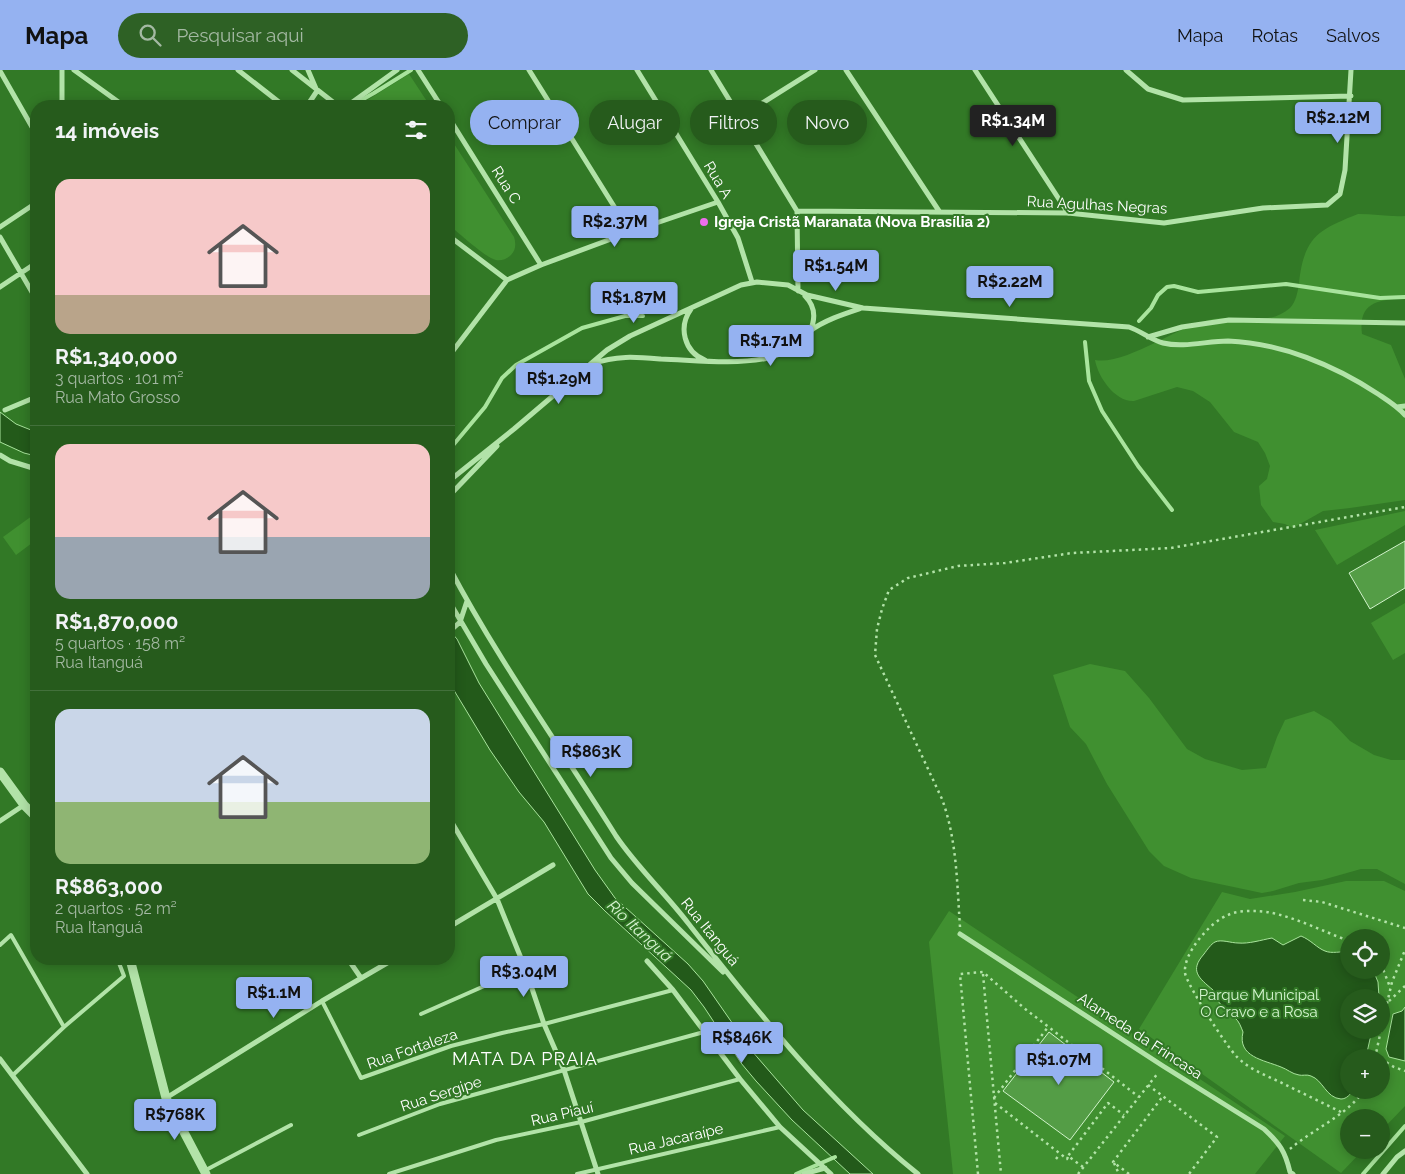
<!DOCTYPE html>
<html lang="pt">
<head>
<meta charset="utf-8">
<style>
	:root { --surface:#265b1c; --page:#2e6125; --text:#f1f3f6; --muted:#a4b9a3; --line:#42703b; --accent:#95b2f1 }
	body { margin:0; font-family:Raleway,sans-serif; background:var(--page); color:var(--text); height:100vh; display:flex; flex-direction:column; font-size:19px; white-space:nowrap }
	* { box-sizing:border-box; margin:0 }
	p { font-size:16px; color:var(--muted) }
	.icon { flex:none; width:28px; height:28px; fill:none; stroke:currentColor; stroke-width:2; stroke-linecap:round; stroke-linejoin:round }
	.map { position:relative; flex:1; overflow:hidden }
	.side { position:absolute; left:30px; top:30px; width:425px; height:865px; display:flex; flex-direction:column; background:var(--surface); border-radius:20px; box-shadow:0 2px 12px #0003 }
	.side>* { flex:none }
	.hud { position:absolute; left:470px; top:30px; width:475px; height:45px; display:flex; gap:10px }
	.tools { position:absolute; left:1340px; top:859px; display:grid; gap:10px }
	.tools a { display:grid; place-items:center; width:50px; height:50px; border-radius:50%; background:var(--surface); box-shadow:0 2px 12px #0003; font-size:25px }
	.price { position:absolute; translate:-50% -42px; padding:0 11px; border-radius:5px; background:var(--accent); color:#111; font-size:16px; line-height:32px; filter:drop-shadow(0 1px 2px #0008) }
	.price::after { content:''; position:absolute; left:50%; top:30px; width:15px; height:11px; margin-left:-8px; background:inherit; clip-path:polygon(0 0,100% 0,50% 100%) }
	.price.current { background:#222; color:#fff }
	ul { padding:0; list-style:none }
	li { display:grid; align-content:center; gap:10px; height:265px; padding:0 25px }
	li+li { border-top:1px solid var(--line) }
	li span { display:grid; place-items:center; height:155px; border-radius:15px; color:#555 }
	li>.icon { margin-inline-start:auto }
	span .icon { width:90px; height:90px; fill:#fffc; stroke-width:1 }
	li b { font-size:21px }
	h2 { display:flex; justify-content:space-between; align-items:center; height:60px; padding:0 25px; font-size:21px }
	.chip { padding:0 18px; border-radius:22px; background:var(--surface); box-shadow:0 2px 12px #0003; font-size:18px; line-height:45px }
	.chip.current { background:var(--accent); color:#111 }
	header { display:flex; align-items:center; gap:30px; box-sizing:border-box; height:70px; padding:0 25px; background:var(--accent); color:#111 }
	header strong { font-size:24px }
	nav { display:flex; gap:28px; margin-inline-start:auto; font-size:18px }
	.search { width:350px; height:45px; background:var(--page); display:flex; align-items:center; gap:12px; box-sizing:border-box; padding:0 18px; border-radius:28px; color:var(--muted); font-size:19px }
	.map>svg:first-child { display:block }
	.green { fill:#409030; fill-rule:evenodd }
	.water { fill:#235a1a; stroke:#a9e49d }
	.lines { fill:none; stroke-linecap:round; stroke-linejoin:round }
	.stream { stroke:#a9e49d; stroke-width:4 }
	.building { fill:#549d46; stroke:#d1f3cb }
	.path { stroke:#b2e3a8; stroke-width:2.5; stroke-dasharray:2.5 4; stroke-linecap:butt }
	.service { stroke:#b2e3a8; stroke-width:4 }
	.minor { stroke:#b2e3a8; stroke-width:5 }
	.tertiary { stroke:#b2e3a8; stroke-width:9 }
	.poi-dot { fill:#ec6eec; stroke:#327926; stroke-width:2 }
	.labels { text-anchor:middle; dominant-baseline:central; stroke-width:4; stroke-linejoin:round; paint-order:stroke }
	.street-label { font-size:15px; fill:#fff; stroke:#327926 }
	.poi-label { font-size:15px; font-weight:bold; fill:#fff; stroke:#327926; text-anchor:start }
	.park-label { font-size:15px; fill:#d3f4ce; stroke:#327926 }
	.water-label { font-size:16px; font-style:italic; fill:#d7f3d1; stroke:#327926 }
	.quarter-label { font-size:18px; letter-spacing:1px; fill:#fff; stroke:#327926 }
</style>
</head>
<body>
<header>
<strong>Mapa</strong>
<div class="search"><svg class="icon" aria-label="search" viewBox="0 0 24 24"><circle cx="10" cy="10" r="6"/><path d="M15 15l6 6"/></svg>Pesquisar aqui</div>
<nav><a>Mapa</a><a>Rotas</a><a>Salvos</a></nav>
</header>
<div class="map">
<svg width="1405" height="1104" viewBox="0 0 1405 1104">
	<rect width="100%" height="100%" fill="#327926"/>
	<path class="green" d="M409 4 430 36H358Z
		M449 66 514 167C516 173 516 180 511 185 507 189 501 191 496 190 486 188 459 163 449 155Z
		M1358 144C1374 144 1389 147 1405 146V228C1378 230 1358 232 1362 264L1391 275 1405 309V430L1350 438 1323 441 1293 458 1285 454 1273 452 1261 435 1259 416 1267 409 1270 396 1265 383 1258 372 1234 362 1210 332 1193 321 1177 317 1134 331C1115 332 1098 307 1095 290 1125 296 1179 255 1213 249 1238 245 1269 257 1290 238 1296 232 1298 221 1299 213 1304 167 1318 160 1358 144Z
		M1405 441V455L1337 495 1315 460Z
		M36 443V470L16 485 3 467Z
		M1405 533V583L1393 590 1371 553Z
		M1090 594 1125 601 1149 628 1187 679 1205 689 1242 700 1266 698 1277 667 1285 650 1314 641 1331 651 1350 671 1374 685 1391 690H1405V814L1377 799H1361L1322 810 1299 813 1273 821 1262 823 1191 808 1164 796 1149 781 1107 714 1086 674 1070 657 1053 605Z
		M1346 811H1384L1405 821V1036L1381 1061V1048H1349V1080H1363L1341 1103 1139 959 1222 822 1250 829 1295 822ZM1349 868H1381V900H1349ZM1349 928H1381V960H1349ZM1349 988H1381V1020H1349Z
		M949 841 1285 1066 1255 1104H953L929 872Z"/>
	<path class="water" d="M0 342 16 354 36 362V386L24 383 0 372Z
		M449 560 457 569 479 613 595 800 615 828 688 894 703 911 751 980 803 1040 873 1104H850L792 1050 756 1011 741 993 704 937 691 920 605 841 588 824 544 752 519 722 490 680 449 612Z
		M1301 866C1311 870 1317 878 1325 881 1332 884 1341 881 1349 882V900H1373L1378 912 1379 927 1349 928V960H1372L1366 987 1349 988V1020H1354C1350 1024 1347 1029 1341 1029 1326 1028 1323 1010 1311 1006 1307 1004 1302 1006 1299 1005 1292 1004 1287 999 1281 997 1264 990 1237 987 1243 962 1241 957 1239 951 1235 948 1227 940 1215 932 1213 920 1199 908 1189 901 1204 884 1207 880 1211 874 1215 872 1221 869 1231 873 1238 873 1249 874 1261 870 1272 868L1283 875Z
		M1405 937V991L1389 987 1386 979 1393 944 1402 941Z"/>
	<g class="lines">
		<path class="stream" d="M351 36 374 23 411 0
			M1139 251 1151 238 1158 225 1167 217 1174 216 1198 222 1286 214 1380 228 1405 227
			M1085 272 1089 311 1102 341 1138 396 1172 440
			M449 380 485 337 502 308 516 295 582 258 625 246H643
			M796 1104 835 1087
			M1363 1104 1405 1056"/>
	</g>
	<path class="building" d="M1405 471V518L1370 539 1349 503Z
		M1049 962 1114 1012 1070 1070 1003 1021Z"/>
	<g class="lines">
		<path class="path" d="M1303 830 1322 832 1405 858
			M960 857C957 814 957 770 942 729L875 585 877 559 882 539 889 520 908 508 958 496 1005 493 1072 483 1171 478 1405 437
			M1381 894 1390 917
			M983 904 1001 1104
			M1389 931 1405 916
			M1381 959 1392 912 1405 880
			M1375 988 1381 960
			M1381 989 1394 997 1405 1001
			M1148 1015 1217 1067 1189 1104
			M994 1028 1048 957
			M995 1033 1067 1089 1068 1087
			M1341 1042C1321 1032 1300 1022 1280 1012 1265 1005 1249 999 1237 987 1227 977 1187 915 1185 903 1183 883 1210 852 1228 845 1236 841 1246 841 1255 841 1283 841 1322 861 1349 871
			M1290 1079C1313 1059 1348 1045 1364 1020
			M1056 1089 1060 1084
			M1114 1093 1119 1104
			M1083 1097 1068 1086 1108 1033 1124 1045
			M978 1104 960 904 983 902 1024 938 1139 1027
			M1078 1104 1158 1003
			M1129 1104 1113 1092 1163 1026"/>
		<path class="service" d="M449 746 451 751
			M0 875 11 865 64 957 124 906 119 893 127 889
			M322 931 361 1008 451 976 502 963 544 954 673 920
			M421 944 525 898
			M13 1005 64 957
			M359 1065 440 1034 704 962
			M204 1101 291 1055
			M389 1104 496 1070 581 1052 740 1009
			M577 1104 780 1057"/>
		<path class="minor" d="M62 0V36
			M74 0 124 36
			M238 0 284 36
			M292 0 338 36
			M418 0 441 36
			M529 0 630 162
			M637 0 718 132 738 168 752 212
			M711 0 797 141 1068 143 1164 153 1263 138 1327 135 1340 124 1345 100 1351 0
			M846 0 939 141
			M975 0 1068 143
			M1126 0 1148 19 1183 30 1351 26
			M0 1 36 64
			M307 36 317 21 308 0
			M347 36 397 0
			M740 47 815 0
			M449 48 541 195
			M797 141 798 221
			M0 157 36 133
			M449 166 507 210
			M0 167 36 229
			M0 217 36 193
			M805 226C815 236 816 248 810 261
			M691 239C678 257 684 282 705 290
			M1148 267 1182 257 1229 250 1405 253
			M449 286 507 210 541 195 630 162 718 132
			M593 294C615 285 637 287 661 289 694 290 735 295 768 288 786 284 796 272 810 261 825 250 844 244 862 238
			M1397 337 1405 336
			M5 340 36 327
			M0 385 10 391 36 399
			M449 411 514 359 607 280 630 266 741 215 757 212 788 215 807 225 863 238 1129 257C1141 261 1151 270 1163 273 1184 278 1207 271 1228 271 1281 273 1334 295 1378 324 1387 330 1397 336 1405 345
			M449 426 497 376
			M449 497C498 590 560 676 616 766 637 797 665 823 688 853 758 942 829 1033 918 1104
			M449 531 486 594 611 788 632 813 723 902
			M449 562 460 552 467 531
			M0 751 24 735
			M449 752 451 751 497 829 525 898 544 954 564 1000 598 1104
			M449 857 553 795
			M960 864 1163 996 1264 1059C1280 1074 1285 1081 1290 1102L1293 1104
			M348 889 361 908
			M647 891 673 920 740 1009 780 1057 831 1104
			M0 989 87 1104
			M166 1028 322 931 394 889
			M804 1104 825 1098
			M1383 1104 1397 1087 1405 1081"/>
		<path class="tertiary" d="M0 702 24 735 36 747
			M130 889 166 1028 206 1104"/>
	</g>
	<circle class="poi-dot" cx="704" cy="152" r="5"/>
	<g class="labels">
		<g class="street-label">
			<text transform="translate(718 110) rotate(59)">Rua A</text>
			<text transform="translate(506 115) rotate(58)">Rua C</text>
			<text transform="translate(1097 135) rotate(3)">Rua Agulhas Negras</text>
			<text transform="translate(710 862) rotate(51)">Rua Itanguá</text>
			<text transform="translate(1140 966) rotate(33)">Alameda da Frincasa</text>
			<text transform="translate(412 979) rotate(-19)">Rua Fortaleza</text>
			<text transform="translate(441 1024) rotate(-18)">Rua Sergipe</text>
			<text transform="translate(562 1044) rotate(-13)">Rua Piauí</text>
			<text transform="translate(676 1069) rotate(-13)">Rua Jacaraípe</text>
		</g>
		<g class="poi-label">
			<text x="714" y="152">Igreja Cristã Maranata (Nova Brasília 2)</text>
		</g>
		<g class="park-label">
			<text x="1259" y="925">Parque Municipal<tspan x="1259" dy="17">O Cravo e a Rosa</tspan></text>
		</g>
		<g class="water-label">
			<text transform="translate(640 861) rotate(43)">Rio Itanguá</text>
		</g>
		<g class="quarter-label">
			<text x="525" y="988">MATA DA PRAIA</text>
		</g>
	</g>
</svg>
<div class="tools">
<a><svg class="icon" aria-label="locate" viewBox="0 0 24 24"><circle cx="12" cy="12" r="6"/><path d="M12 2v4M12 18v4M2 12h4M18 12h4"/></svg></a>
<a><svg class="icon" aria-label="layers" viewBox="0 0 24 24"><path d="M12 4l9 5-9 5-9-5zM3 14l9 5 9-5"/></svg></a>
<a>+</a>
<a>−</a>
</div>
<b class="price" style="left:1338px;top:74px">R$2.12M</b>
<b class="price current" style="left:1013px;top:77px">R$1.34M</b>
<b class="price" style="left:615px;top:178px">R$2.37M</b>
<b class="price" style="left:836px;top:222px">R$1.54M</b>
<b class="price" style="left:1010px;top:238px">R$2.22M</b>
<b class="price" style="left:634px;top:254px">R$1.87M</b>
<b class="price" style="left:771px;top:297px">R$1.71M</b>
<b class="price" style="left:559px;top:335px">R$1.29M</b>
<b class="price" style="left:591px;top:708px">R$863K</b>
<b class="price" style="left:524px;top:928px">R$3.04M</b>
<b class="price" style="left:274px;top:949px">R$1.1M</b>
<b class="price" style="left:742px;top:994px">R$846K</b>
<b class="price" style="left:1059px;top:1016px">R$1.07M</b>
<b class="price" style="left:175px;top:1071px">R$768K</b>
<div class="hud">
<a class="chip current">Comprar</a>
<a class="chip">Alugar</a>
<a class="chip">Filtros</a>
<a class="chip">Novo</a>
</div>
<section class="side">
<h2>14 imóveis<svg class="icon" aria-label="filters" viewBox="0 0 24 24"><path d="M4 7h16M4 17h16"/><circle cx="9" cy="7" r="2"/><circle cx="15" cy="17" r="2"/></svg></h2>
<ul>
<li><span style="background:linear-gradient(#f6c9c9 75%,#b9a48a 0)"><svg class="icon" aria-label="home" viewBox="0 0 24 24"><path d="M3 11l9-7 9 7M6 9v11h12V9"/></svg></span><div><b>R$1,340,000</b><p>3 quartos · 101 m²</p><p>Rua Mato Grosso</p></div></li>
<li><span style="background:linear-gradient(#f6c9c9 60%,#9aa5b1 0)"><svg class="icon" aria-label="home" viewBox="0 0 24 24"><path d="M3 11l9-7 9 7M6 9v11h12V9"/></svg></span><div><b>R$1,870,000</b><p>5 quartos · 158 m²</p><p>Rua Itanguá</p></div></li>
<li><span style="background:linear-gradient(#c9d6e8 60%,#8fb573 0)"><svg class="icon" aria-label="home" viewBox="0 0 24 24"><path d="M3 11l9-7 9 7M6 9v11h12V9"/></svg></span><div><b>R$863,000</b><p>2 quartos · 52 m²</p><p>Rua Itanguá</p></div></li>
</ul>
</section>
</div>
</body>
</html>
